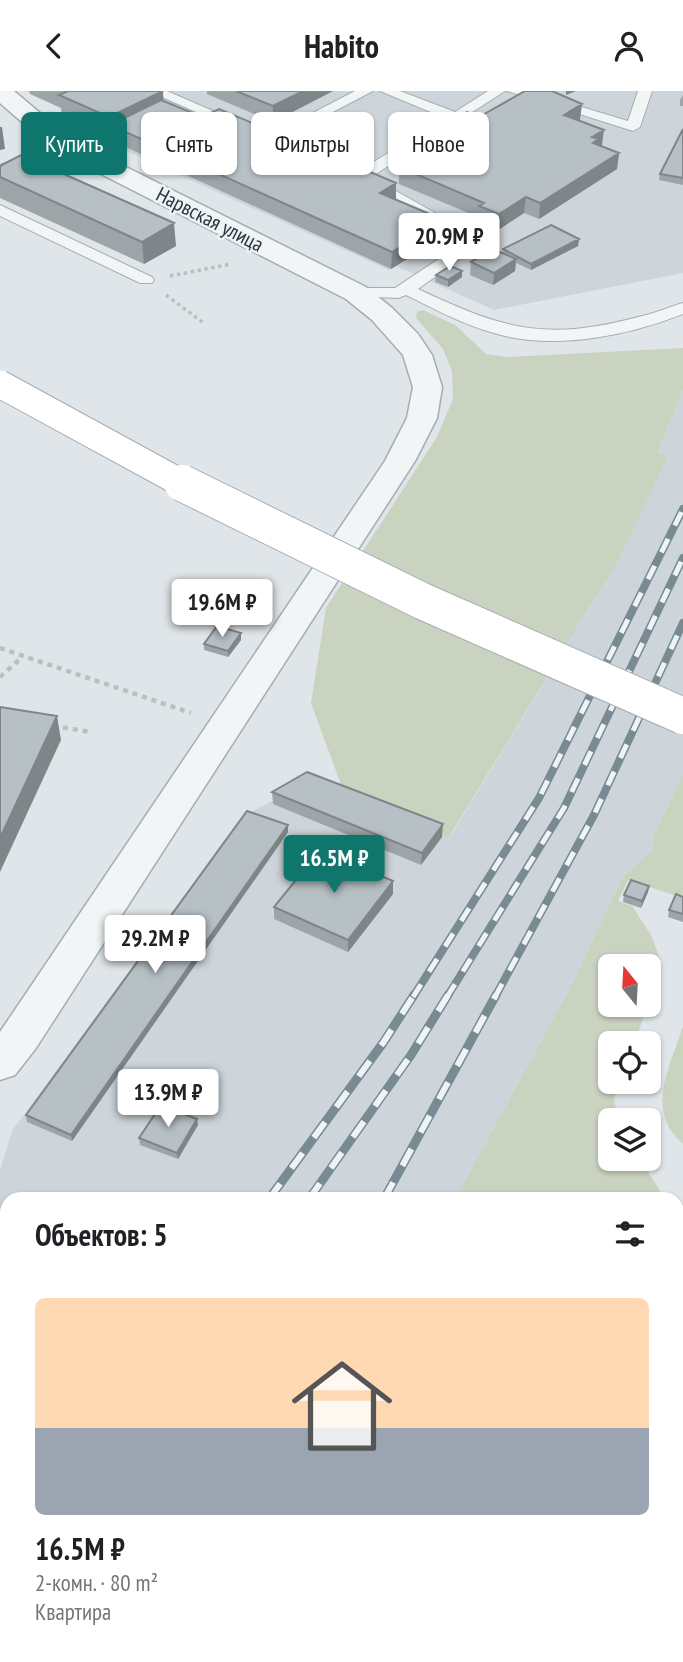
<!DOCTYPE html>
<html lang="ru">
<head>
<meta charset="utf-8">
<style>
	:root { --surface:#fff; --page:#f6f6f6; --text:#202124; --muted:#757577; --line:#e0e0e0; --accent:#0f766e }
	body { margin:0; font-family:"PT Sans Narrow",sans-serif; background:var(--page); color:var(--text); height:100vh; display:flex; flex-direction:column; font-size:26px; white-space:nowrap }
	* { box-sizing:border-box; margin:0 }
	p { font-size:23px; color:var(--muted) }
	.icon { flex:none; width:38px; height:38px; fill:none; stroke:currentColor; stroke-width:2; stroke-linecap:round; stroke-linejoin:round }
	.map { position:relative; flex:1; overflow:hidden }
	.sheet { position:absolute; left:0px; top:1101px; width:684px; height:471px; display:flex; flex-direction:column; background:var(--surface); border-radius:21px 21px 0 0; box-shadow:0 2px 5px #0004 }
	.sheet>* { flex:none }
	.banner { position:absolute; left:21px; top:21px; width:642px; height:63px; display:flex; gap:14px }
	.needle { width:46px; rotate:342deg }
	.tools { position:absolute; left:598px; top:863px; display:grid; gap:14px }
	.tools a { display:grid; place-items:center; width:63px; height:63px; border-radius:10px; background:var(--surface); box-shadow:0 2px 5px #0004; font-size:35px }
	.price { position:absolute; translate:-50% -60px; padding:0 16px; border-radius:7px; background:#fff; color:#222; font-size:23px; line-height:46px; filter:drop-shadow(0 2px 4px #0008) }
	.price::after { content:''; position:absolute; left:50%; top:42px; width:21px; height:16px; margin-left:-10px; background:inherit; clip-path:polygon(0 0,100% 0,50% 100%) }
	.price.on { background:var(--accent); color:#fff }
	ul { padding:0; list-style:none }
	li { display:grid; align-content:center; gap:14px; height:371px; padding:0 35px }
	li+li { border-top:2px solid var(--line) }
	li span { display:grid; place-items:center; height:217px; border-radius:10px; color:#555 }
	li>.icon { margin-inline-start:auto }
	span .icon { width:126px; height:126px; fill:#fffc; stroke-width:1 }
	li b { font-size:30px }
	h2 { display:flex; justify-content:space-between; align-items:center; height:84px; padding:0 35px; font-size:30px }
	.pill { padding:0 24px; border-radius:10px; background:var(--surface); box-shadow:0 2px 5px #0004; font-size:24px; line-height:63px }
	.pill.on { background:var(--accent); color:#fff }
	header { display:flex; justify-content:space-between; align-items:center; height:91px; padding:0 35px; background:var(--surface); font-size:32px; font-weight:600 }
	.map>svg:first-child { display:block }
	.built { fill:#cdd5da }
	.green { fill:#cad2c0 }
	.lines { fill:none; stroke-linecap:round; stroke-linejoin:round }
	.lane-casing { stroke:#a4adb2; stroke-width:2 }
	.street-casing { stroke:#a4adb2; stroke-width:3 }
	.secondary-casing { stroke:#a4adb2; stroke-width:3 }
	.path-far1 { stroke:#b9c0c3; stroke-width:3.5; stroke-dasharray:3.5 3.5; stroke-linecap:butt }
	.path { stroke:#b9c0c3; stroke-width:4.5; stroke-dasharray:5 5; stroke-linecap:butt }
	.lane { fill:#f1f5f6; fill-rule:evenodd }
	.street { fill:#f1f5f6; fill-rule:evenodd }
	.secondary { fill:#fff; fill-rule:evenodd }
	.rail-far1-casing { stroke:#788a92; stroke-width:8 }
	.rail-casing { stroke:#788a92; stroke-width:9 }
	.rail-far1 { stroke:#eef4f6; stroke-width:5; stroke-dasharray:15; stroke-linecap:butt }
	.rail { stroke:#eef4f6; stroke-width:6; stroke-dasharray:19; stroke-linecap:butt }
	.secondary-bridge-far1-casing { stroke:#a4adb2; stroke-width:29; stroke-linecap:butt }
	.secondary-bridge-casing { stroke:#a4adb2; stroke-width:38; stroke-linecap:butt }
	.secondary-bridge-far1 { stroke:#fff; stroke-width:27 }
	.secondary-bridge { stroke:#fff; stroke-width:36 }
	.wall { fill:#9da5a9 }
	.shaded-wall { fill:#7f868a }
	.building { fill:#b6c0c5; stroke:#7f868a; stroke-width:2 }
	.labels { text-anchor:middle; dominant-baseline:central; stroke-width:5; stroke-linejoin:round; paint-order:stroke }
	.far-street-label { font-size:21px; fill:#28373f; stroke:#eef4f6 }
</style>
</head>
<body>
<header><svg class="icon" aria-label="back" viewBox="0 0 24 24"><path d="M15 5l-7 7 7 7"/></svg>Habito<svg class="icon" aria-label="person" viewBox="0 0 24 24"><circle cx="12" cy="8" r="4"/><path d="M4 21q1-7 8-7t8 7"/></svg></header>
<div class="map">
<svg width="683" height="1571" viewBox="0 0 683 1571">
	<rect width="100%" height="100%" fill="#dfe5e8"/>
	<path class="built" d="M48 0H683V182L494 219 396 175 389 179 100 48Z
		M683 299V683L654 744 652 760 623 785 569 899 455 1108H7V1564L164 1565 160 1571H0V1079L12 1040 243 725 308 692 450 746 620 467 667 364 657 362Z
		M683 1331V1571H559L562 1565 677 1564V1342Z"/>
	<path class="green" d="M423 219 455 234 486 263 508 266 683 257V299L657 362 668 364 620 467 449 746 346 707 311 612 326 517 437 346 453 308 452 280 443 258 416 227 417 221Z
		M683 683V807L628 789 618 810 632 815 651 844 660 868 649 910V875H611V914H648L634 952H611V990L620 991 614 1007 618 1029H611V1068H640L665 1108H455L569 899 623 785 652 760 654 744Z
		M683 935V1053C644 1019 670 977 683 935Z"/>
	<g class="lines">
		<g class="lane-casing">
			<path id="lane" d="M148 0H167L245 34 243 37H233Z
				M355 0H373L275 51H265L263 48Z
				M380 0H400L455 21 488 0H505L371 86 485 150 418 198C505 239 546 251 642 225 656 222 669 216 683 212V223C630 244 561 258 505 245 470 237 438 220 406 204L398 207 350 205 348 202 356 197H395L466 150 355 89 282 56 289 52 294 53 359 80 445 27Z
				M507 0H529L628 30 638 0H652L640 36 633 40Z
				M63 50 68 51V57L0 84V74Z
				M0 114 152 186 154 189 152 192H140L0 125Z
				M677 1486 683 1488V1519L677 1517Z"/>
		</g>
		<g class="street-casing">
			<path id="street" d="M0 0H14L72 49 366 196 392 217 418 243 432 264 442 296 437 327 415 370 36 957 15 984 0 989V941L385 370 407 327 413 296 403 264 372 229 346 208 54 59 0 12Z"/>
		</g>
		<g class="secondary-casing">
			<path id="secondary" d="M683 1172V1221L677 1224V1174Z
				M451 1564H505L503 1571H449Z"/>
		</g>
		<path class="path-far1" d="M170 185 231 173
			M166 204 205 233"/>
		<path class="path" d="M0 557 191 622
			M0 586 21 567
			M53 635 91 641"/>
		<use href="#lane" class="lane"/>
		<use href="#street" class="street"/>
		<use href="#secondary" class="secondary"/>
		<g class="rail-far1-casing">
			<path id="rail-far1" d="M413 906 539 707 683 418
				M447 906 564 717 683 467
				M495 906 594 724 683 532"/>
		</g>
		<g class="rail-casing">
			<path id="rail" d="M269 1108 383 952 414 904
				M309 1108 411 964 448 904
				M384 1108 496 904
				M0 1438 7 1429
				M0 1496 7 1487
				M108 1571 112 1564"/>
		</g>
		<use href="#rail-far1" class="rail-far1"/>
		<use href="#rail" class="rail"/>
		<g class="secondary-bridge-far1-casing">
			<path id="secondary-bridge-far1" d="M0 293 185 394"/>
		</g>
		<g class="secondary-bridge-casing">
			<path id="secondary-bridge" d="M182 392 422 510 683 625"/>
		</g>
		<use href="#secondary-bridge-far1" class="secondary-bridge-far1"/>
		<use href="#secondary-bridge" class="secondary-bridge"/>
	</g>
	<path class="wall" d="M29 0H162L164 10 318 74 444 129 443 146 391 178 62 27 61 17 30 3Z
		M207 0H333L273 31 207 3Z
		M683 4V15H680V9Z
		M580 29 602 54 601 55 619 62 617 78 539 128 524 122 498 139 478 131V126L399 93V76L408 72 406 71V55Z
		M315 38 370 61 353 71 315 54Z
		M683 38V94L659 89 660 83Z
		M0 86 176 155 144 173 0 107Z
		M579 148 578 155 531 179 516 172 515 180 493 194 470 184 471 171 503 162V158Z
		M436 184 462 186 448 196 435 191Z
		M241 542V549L228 566 204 559V553Z
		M272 701 442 746 421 774 273 713Z
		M288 734V741L72 1050 27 1031 26 1024Z
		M649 795 648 801 641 817 623 811 624 804Z
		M393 803 348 861 274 828V816Z
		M683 806V831L668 826 669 819Z
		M198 1034 178 1068 140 1054 139 1047Z
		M683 1337V1442L677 1439V1348Z"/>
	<path class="shaded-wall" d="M163 0 164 23 110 34 111 50 109 26Z
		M303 0H333L273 31V15Z
		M566 0H576L566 4Z
		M582 13 580 29 562 40 564 24Z
		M0 36H2L5 58 0 59Z
		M604 39 602 54 597 57 596 64 592 46Z
		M370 45V61L353 71V55Z
		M317 59 318 75 301 68Z
		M619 62 617 78 539 128 540 112Z
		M396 92V108L380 102Z
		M526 106 524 122 498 139 499 123Z
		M444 129 443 146 391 178 392 161Z
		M174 132 176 155 144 173 142 151Z
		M579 148 578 155 531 179V173Z
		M516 168 515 180 493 194 494 182Z
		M462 180V186L448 196V189Z
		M241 542V549L228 566V560Z
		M57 625 61 649 0 781V747Z
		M443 733 442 746 421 774 422 762Z
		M288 734V741L72 1050 71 1044Z
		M393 790V803L348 861V849Z
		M649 795 648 801 641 817 642 810Z
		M197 1028 198 1034 178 1068 177 1062Z"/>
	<path class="building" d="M68 0H163L109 26 59 4Z
		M236 0H303L273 15Z
		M525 0H552L582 13 564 24 604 39 592 46 598 48 593 52 619 62 540 112 526 106 499 123 479 115 484 112 399 76 424 62 406 55 467 21 479 26Z
		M161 9 202 26 219 18 317 59 301 68 316 75 333 65 396 92 380 102 444 129 392 161 110 34Z
		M333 29 370 45 353 55 315 38Z
		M683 38V87L660 83Z
		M21 64 174 132 142 151 0 86V75Z
		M551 134 579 148 531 173 503 158Z
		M493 158 516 168 494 182 471 171Z
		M450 175 462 180 448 189 436 184Z
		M217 535 241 542 228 560 204 553Z
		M0 616 57 625 0 747Z
		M307 681 443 733 422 762 272 701Z
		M247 720 288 734 71 1044 26 1024Z
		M320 759 393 790 348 849 274 816Z
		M631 789 649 795 642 810 624 804Z
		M676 803 683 806V823L669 819Z
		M161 1014 197 1028 177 1062 139 1047Z
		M683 1337V1423L677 1420V1348Z
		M640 1564H668L680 1571H637Z"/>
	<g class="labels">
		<g class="far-street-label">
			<text transform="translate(210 128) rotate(27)">Нарвская улица</text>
		</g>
	</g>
</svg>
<div class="tools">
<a><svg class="needle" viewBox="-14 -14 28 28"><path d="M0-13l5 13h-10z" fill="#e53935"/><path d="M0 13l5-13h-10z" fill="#757577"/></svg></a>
<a><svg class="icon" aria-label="locate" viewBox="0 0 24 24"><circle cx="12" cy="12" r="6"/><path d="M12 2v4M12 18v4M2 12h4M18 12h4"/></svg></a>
<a><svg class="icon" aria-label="layers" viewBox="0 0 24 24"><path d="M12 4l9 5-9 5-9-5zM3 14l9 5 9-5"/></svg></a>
</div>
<b class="price" style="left:449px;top:182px">20.9M ₽</b>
<b class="price" style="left:222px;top:548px">19.6M ₽</b>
<b class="price on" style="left:334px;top:804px">16.5M ₽</b>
<b class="price" style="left:155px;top:884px">29.2M ₽</b>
<b class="price" style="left:168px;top:1038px">13.9M ₽</b>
<div class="banner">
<a class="pill on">Купить</a>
<a class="pill">Снять</a>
<a class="pill">Фильтры</a>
<a class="pill">Новое</a>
</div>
<section class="sheet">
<h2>Объектов: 5<svg class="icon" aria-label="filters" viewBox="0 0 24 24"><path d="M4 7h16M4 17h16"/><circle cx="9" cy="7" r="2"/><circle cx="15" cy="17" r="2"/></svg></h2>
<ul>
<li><span style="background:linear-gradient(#ffd9b3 60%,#9aa5b1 0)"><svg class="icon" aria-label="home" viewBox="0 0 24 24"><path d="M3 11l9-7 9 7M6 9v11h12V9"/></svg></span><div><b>16.5M ₽</b><p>2-комн. · 80 m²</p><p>Квартира</p></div></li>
</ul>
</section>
</div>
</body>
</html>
